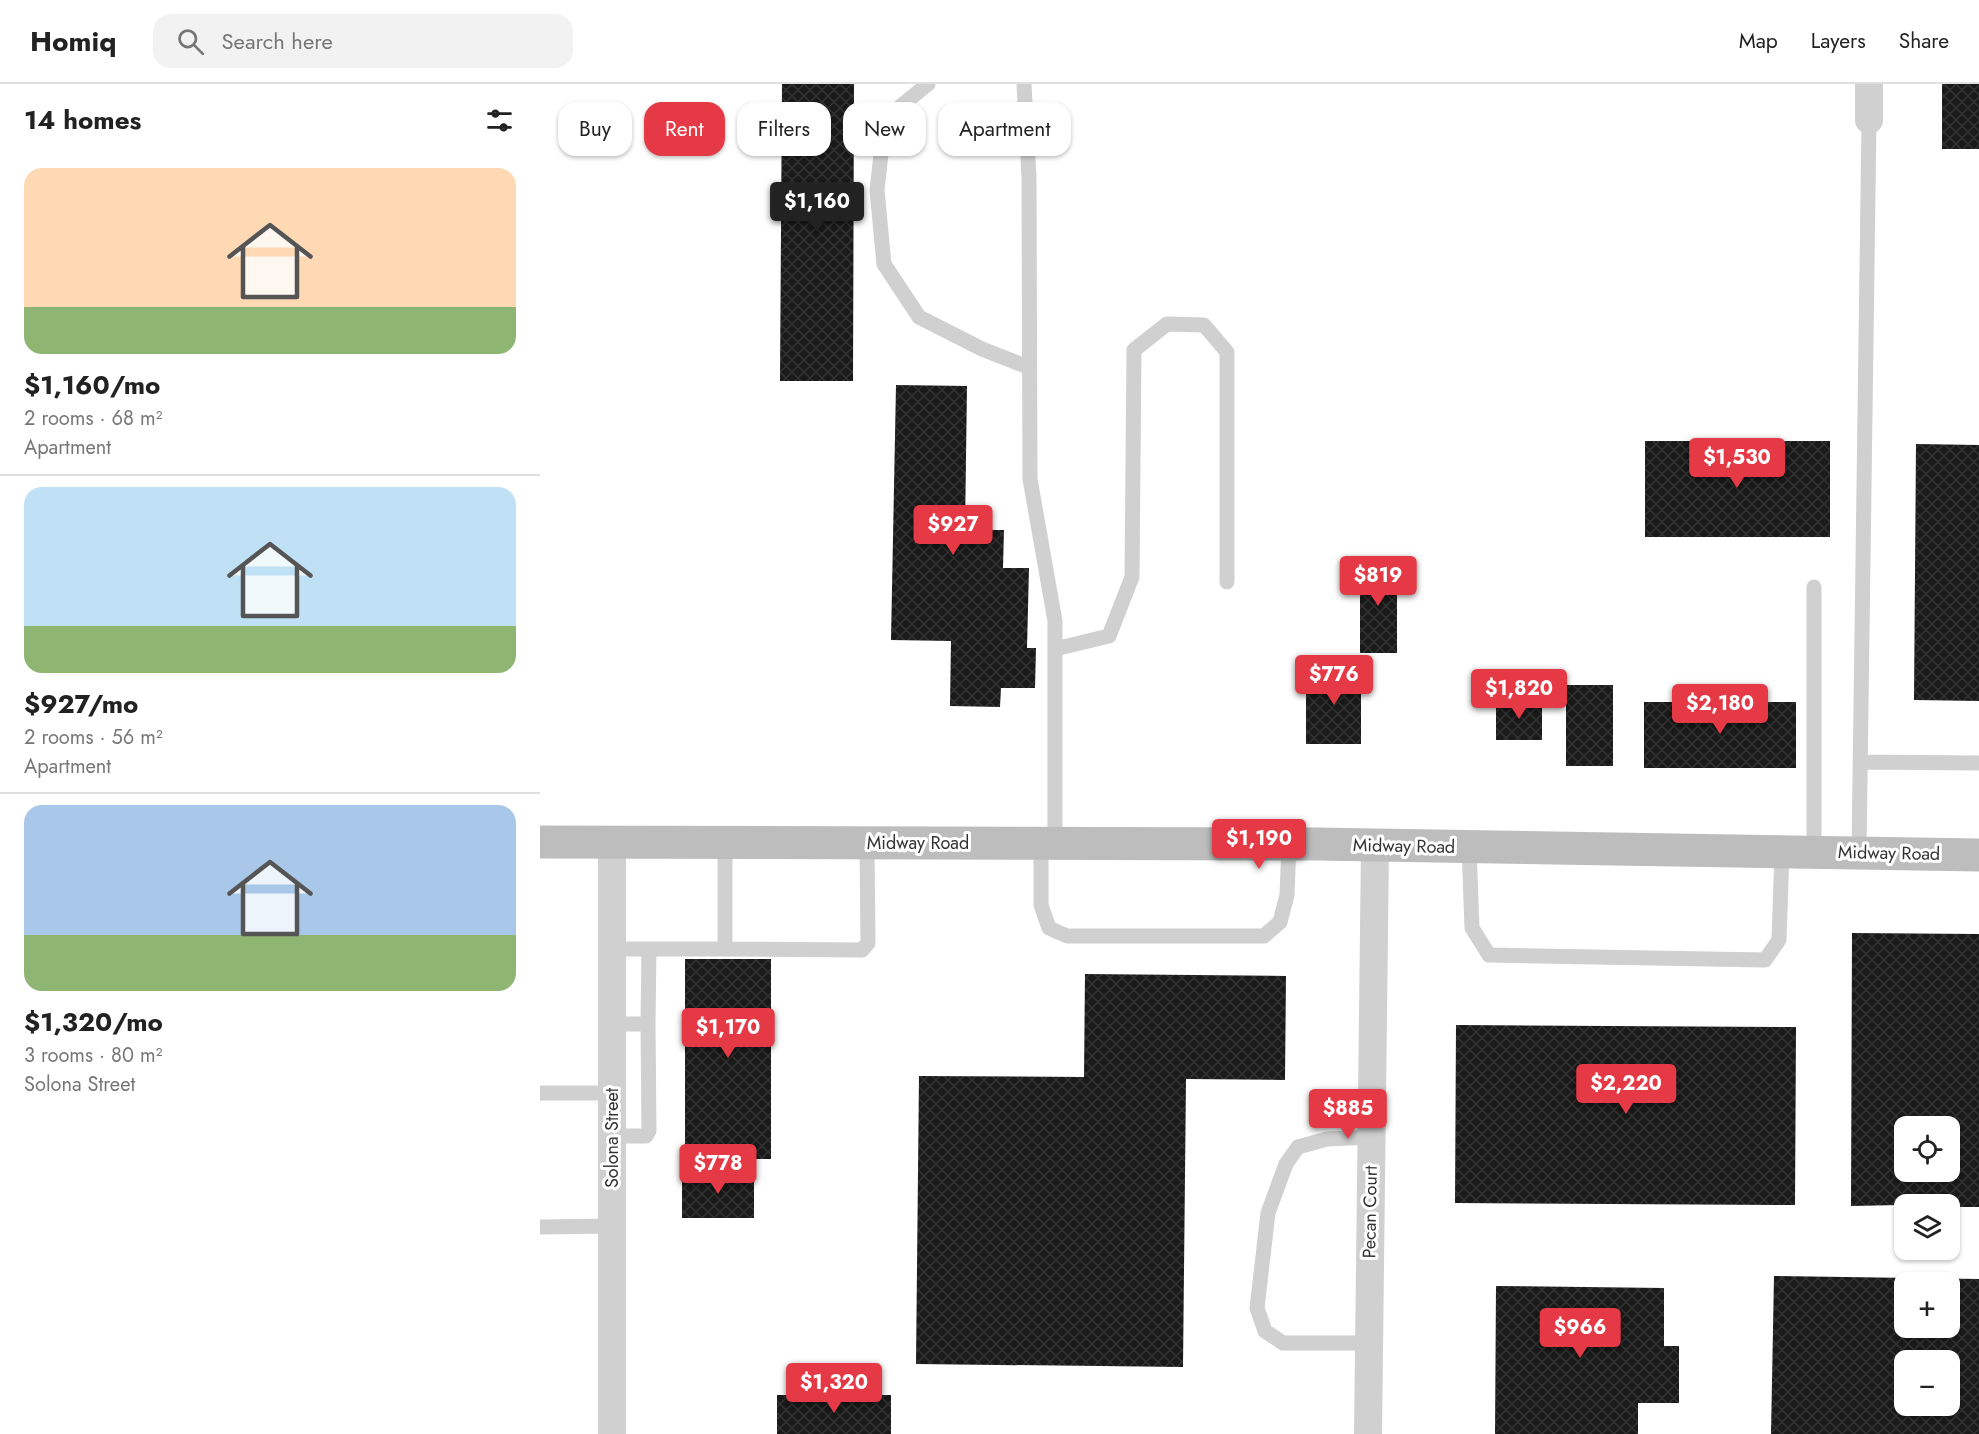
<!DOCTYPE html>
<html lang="en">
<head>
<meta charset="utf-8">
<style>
	:root { --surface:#fff; --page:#f2f2f2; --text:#222; --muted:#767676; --line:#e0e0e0; --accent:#e63946 }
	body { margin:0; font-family:Jost,sans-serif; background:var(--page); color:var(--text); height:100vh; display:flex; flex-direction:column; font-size:22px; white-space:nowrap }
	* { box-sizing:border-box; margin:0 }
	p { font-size:20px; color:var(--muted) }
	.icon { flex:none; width:33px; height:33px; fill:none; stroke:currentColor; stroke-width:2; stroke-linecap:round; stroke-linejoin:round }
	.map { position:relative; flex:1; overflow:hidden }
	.sheet { display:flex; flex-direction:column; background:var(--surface); width:540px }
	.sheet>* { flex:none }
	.guide { position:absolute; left:18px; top:18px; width:570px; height:54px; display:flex; gap:12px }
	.tools { position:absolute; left:1354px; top:1032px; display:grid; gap:12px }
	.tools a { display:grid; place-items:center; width:66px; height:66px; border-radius:12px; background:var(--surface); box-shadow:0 2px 4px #0004; font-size:30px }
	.price { position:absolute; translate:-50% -51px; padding:0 14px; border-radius:6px; background:var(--accent); color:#fff; font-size:20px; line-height:39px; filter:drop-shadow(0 2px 3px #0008) }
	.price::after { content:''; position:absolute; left:50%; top:36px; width:18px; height:14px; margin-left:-9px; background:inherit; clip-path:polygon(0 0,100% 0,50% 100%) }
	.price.active { background:#222; color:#fff }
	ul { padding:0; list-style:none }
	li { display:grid; align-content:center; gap:12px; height:318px; padding:0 24px }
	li+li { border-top:2px solid var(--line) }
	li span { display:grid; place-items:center; height:186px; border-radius:18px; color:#555 }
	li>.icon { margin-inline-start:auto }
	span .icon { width:108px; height:108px; fill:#fffc; stroke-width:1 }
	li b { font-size:26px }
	h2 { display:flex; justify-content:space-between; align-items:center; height:72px; padding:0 24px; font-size:26px }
	.chip { padding:0 21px; border-radius:18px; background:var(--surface); box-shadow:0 2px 4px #0004; font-size:21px; line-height:54px }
	.chip.active { background:var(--accent); color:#fff }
	header { display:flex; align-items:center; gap:36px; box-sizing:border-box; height:84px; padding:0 30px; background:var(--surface); border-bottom:2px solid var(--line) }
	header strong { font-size:28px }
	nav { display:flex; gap:33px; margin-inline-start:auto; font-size:21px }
	.search { width:420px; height:54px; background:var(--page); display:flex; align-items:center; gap:15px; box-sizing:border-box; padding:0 21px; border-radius:18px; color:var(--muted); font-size:22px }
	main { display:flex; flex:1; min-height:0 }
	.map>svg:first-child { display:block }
	.building { fill:url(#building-cross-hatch); fill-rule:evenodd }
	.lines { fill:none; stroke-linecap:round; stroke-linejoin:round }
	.lane { stroke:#d0d0d0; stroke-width:15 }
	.street { stroke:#d0d0d0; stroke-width:28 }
	.secondary { stroke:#bdbdbd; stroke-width:33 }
	.labels { text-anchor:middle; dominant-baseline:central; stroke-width:6; stroke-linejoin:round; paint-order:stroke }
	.street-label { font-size:18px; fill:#333; stroke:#fff }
</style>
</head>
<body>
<header>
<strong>Homiq</strong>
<div class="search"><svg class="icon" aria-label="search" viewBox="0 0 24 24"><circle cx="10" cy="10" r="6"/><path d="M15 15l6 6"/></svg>Search here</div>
<nav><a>Map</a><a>Layers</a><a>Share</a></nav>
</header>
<main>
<section class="sheet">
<h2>14 homes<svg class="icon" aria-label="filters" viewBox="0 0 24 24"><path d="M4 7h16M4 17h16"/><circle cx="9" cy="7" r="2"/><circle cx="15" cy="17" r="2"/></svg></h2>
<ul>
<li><span style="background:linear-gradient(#ffd9b3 75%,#8fb573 0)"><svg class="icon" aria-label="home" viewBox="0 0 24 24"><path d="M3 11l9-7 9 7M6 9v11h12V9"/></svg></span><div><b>$1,160/mo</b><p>2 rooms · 68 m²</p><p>Apartment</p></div></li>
<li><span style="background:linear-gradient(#bfe0f5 75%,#8fb573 0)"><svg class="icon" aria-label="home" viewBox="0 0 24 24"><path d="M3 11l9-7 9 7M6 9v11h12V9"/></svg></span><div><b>$927/mo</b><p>2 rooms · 56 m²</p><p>Apartment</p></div></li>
<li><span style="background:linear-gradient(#a9c7e8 70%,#8fb573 0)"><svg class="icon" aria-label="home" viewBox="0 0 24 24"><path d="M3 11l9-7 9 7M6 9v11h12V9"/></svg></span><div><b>$1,320/mo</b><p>3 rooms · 80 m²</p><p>Solona Street</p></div></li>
</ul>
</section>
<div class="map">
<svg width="1439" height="1350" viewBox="0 0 1439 1350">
	<defs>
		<pattern id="building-cross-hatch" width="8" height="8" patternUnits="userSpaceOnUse" patternTransform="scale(1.5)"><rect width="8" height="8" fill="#1a1a1a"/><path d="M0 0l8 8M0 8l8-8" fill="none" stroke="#333"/></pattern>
	</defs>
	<rect width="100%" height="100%" fill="#fff"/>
	<path class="building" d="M242 0H314L313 297H240Z
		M1402 0H1439V65H1402Z
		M356 301 427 302 425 446H464L463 484H489L487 564H496L495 604H461L460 623 410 622 411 557 351 556Z
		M1105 357H1290V453H1105Z
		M1376 360 1439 361V617L1374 616Z
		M820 477H857V569H820Z
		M766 583H821V660H766Z
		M1026 601H1073V682H1026Z
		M956 615H1002V656H956Z
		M1104 618H1256V684H1104Z
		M1312 849 1439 850V1123H1410V1120L1311 1122ZM1365 1042H1410V1088H1365Z
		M145 875H231V1075H145Z
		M545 890 746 892 745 996 646 995 643 1283 376 1280 379 992 544 993Z
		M916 941 1256 943 1255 1121 915 1119Z
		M142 1088H214V1134H142Z
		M1234 1192 1439 1195V1350H1231ZM1365 1198H1410V1244H1365ZM1365 1276H1410V1322H1365Z
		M956 1202 1124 1204V1262H1139V1319H1098V1350H955Z
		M237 1311H351V1350H237Z"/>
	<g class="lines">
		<path class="lane" d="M388 0 345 35 337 106 344 180 379 233 442 265 488 283
			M484 0 489 93 490 395 515 537V759
			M515 565 569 552 592 493 594 266 627 240 664 241 687 268V498
			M1320 678 1439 679
			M501 759V821L509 844 527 852H724L740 838 747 811 749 760
			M929 763 932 844 949 871 1225 876 1239 856 1242 767
			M1274 768V503
			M1319 768 1329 36
			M72 865H109L108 940
			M109 865H185V758
			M185 865 322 866 328 859 327 759
			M72 940H108L109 1047 106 1052H72
			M0 1009H72
			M0 1143 72 1142
			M829 1259H743L725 1247 717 1224 728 1129 746 1080 758 1063 787 1055 831 1053"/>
		<path class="street" d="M1329 36V0
			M72 758V1350
			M828 1350 835 762"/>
		<path class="secondary" d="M0 758 776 760 1439 771"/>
	</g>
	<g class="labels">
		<g class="street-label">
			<text x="378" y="759">Midway Road</text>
			<text transform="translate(864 762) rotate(1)">Midway Road</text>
			<text transform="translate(1349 769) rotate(1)">Midway Road</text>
			<text transform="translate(72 1054) rotate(-90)">Solona Street</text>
			<text transform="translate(830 1128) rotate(-89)">Pecan Court</text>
		</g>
	</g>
</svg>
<div class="tools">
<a><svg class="icon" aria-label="locate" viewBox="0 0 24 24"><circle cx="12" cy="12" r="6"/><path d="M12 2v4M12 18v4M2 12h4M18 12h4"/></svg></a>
<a><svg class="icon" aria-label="layers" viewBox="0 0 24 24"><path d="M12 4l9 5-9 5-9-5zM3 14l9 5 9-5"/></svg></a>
<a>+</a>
<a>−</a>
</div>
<b class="price active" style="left:277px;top:149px">$1,160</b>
<b class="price" style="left:1197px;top:405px">$1,530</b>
<b class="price" style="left:413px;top:472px">$927</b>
<b class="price" style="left:838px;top:523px">$819</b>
<b class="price" style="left:794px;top:622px">$776</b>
<b class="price" style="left:979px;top:636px">$1,820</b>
<b class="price" style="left:1180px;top:651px">$2,180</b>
<b class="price" style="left:719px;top:786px">$1,190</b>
<b class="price" style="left:188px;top:975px">$1,170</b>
<b class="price" style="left:1086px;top:1031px">$2,220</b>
<b class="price" style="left:808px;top:1056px">$885</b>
<b class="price" style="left:178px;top:1111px">$778</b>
<b class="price" style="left:1040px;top:1275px">$966</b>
<b class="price" style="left:294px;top:1330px">$1,320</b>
<div class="guide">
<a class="chip">Buy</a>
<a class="chip active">Rent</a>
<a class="chip">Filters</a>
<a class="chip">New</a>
<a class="chip">Apartment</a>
</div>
</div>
</main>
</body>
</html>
